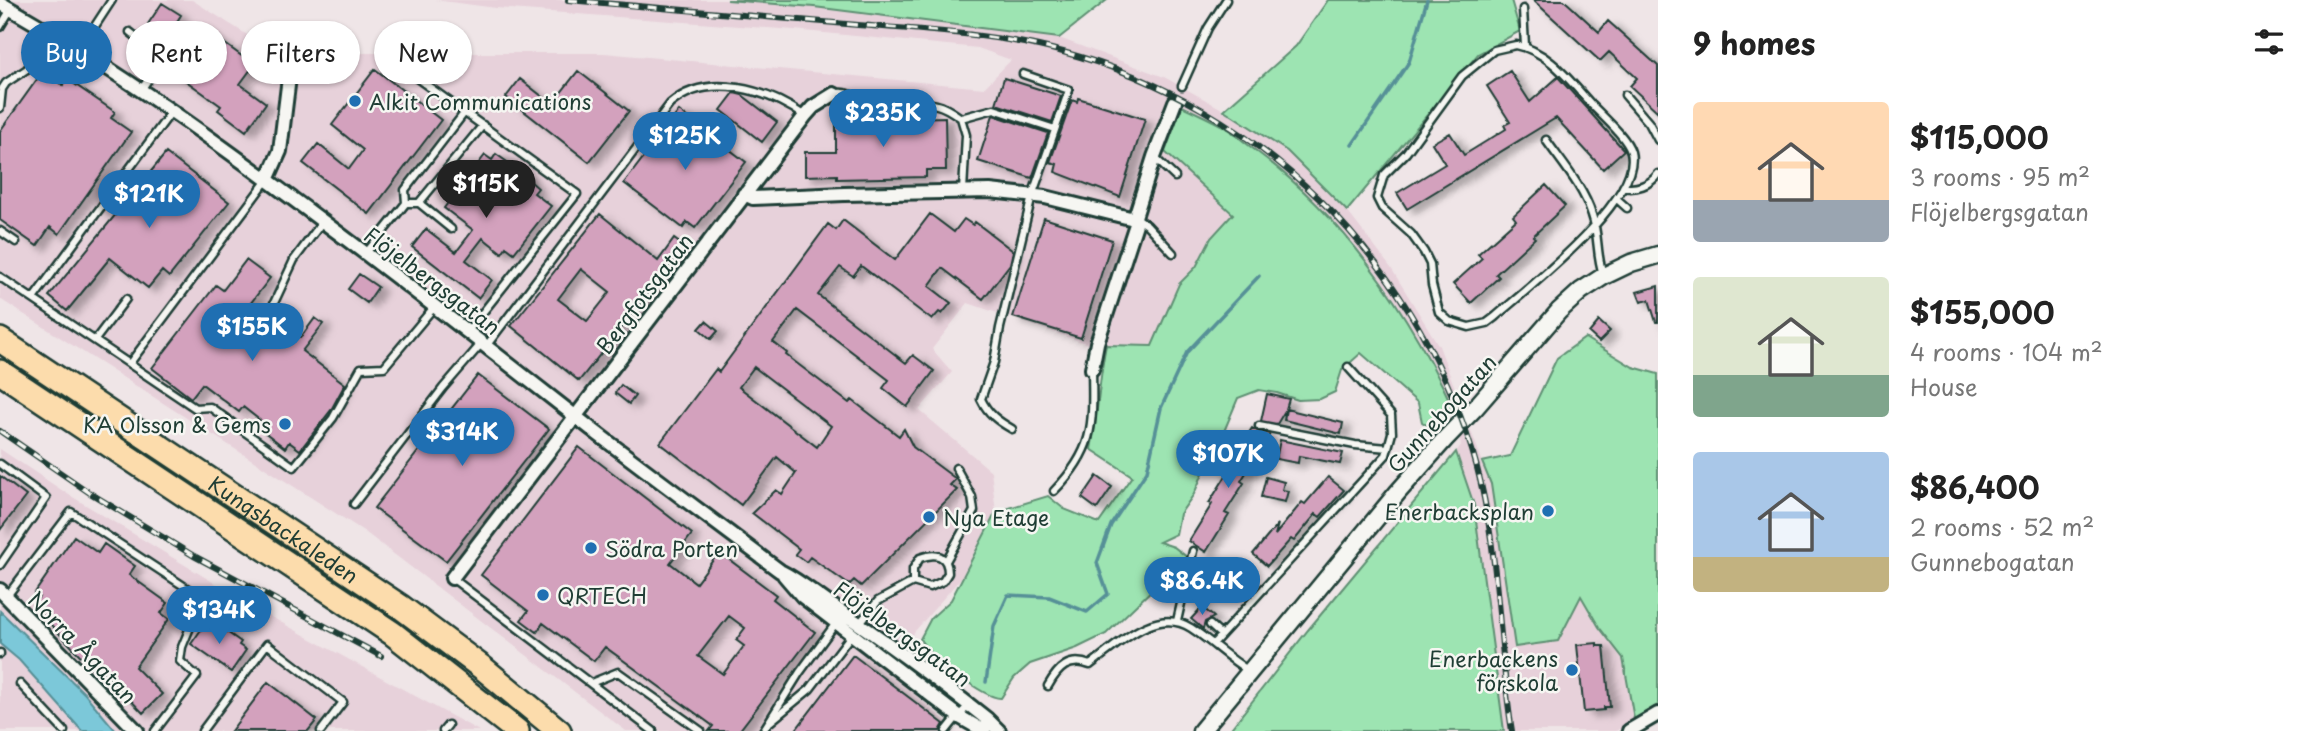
<!DOCTYPE html>
<html lang="en">
<head>
<meta charset="utf-8">
<style>
	:root { --surface:#fff; --page:#f2f2f2; --text:#222; --muted:#767676; --accent:#1f6fb2 }
	body { margin:0; font-family:"Playpen Sans",sans-serif; background:var(--page); color:var(--text); height:100vh; display:flex; flex-direction:column; font-size:26px; white-space:nowrap }
	* { box-sizing:border-box; margin:0 }
	p { font-size:23px; color:var(--muted) }
	.icon { flex:none; width:38px; height:38px; fill:none; stroke:currentColor; stroke-width:2; stroke-linecap:round; stroke-linejoin:round }
	.map { position:relative; flex:1; overflow:hidden }
	.drawer { display:flex; flex-direction:column; background:var(--surface); width:665px }
	.drawer>* { flex:none }
	.top-card { position:absolute; left:21px; top:21px; width:665px; height:63px; display:flex; gap:14px }
	.price { position:absolute; translate:-50% -60px; padding:0 16px; border-radius:24px; background:var(--accent); color:#fff; font-size:23px; line-height:46px; filter:drop-shadow(0 2px 4px #0008) }
	.price::after { content:''; position:absolute; left:50%; top:42px; width:21px; height:16px; margin-left:-10px; background:inherit; clip-path:polygon(0 0,100% 0,50% 100%) }
	.price.on { background:#222; color:#fff }
	ul { padding:0; list-style:none }
	li { display:flex; align-items:center; gap:21px; height:175px; padding:0 35px }
	li span { display:grid; place-items:center; flex:none; width:196px; height:140px; border-radius:7px; color:#555 }
	li>.icon { margin-inline-start:auto }
	span .icon { width:84px; height:84px; fill:#fffc; stroke-width:1 }
	li b { font-size:30px }
	h2 { display:flex; justify-content:space-between; align-items:center; height:84px; padding:0 35px; font-size:30px }
	.chip { padding:0 24px; border-radius:32px; background:var(--surface); box-shadow:0 2px 5px #0004; font-size:24px; line-height:63px }
	.chip.on { background:var(--accent); color:#fff }
	main { display:flex; flex:1; min-height:0 }
	.map>svg:first-child { display:block }
	.built { fill:#e7d1da }
	.green { fill:#9de4b2; stroke:#5e9073; stroke-width:2 }
	.water { fill:#7bc8d9; stroke:#569097; stroke-width:2 }
	.lines { fill:none; stroke-linecap:round; stroke-linejoin:round }
	.stream { stroke:#569097; stroke-width:3.5 }
	.building { fill:#d3a1bd; stroke:#1f3d34; stroke-width:2; fill-rule:evenodd; filter:url(#shadow) }
	.service-casing { stroke:#1f3d34; stroke-width:11 }
	.minor-casing { stroke:#1f3d34; stroke-width:18 }
	.tertiary-casing { stroke:#1f3d34; stroke-width:21 }
	.motorway-casing { stroke:#1f3d34; stroke-width:28 }
	.service { stroke:#f6f6f2; stroke-width:6 }
	.minor { stroke:#f6f6f2; stroke-width:12 }
	.tertiary { stroke:#f6f6f2; stroke-width:16 }
	.motorway { stroke:#fcdcac; stroke-width:23 }
	.rail-casing { stroke:#1f3d34; stroke-width:6 }
	.rail { stroke:#f6f6f2; stroke-width:3.5; stroke-dasharray:10; stroke-linecap:butt }
	.poi-dot { fill:#1f6fb2; stroke:#f6f6f2; stroke-width:2.5 }
	.labels { text-anchor:middle; dominant-baseline:central; stroke-width:5; stroke-linejoin:round; paint-order:stroke }
	.poi-label { font-size:21px; fill:#1f3d34; stroke:#f6f6f2; text-anchor:start }
	.street-label { font-size:21px; fill:#1f3d34; stroke:#f6f6f2 }
</style>
</head>
<body>
<main>
<div class="map">
<svg width="1658" height="731" viewBox="0 0 1658 731">
	<defs>
		<filter id="shadow"><feDropShadow dx="8" dy="4.5" stdDeviation="3.5" flood-color="#0004"/></filter>
	</defs>
	<rect width="100%" height="100%" fill="#efe5e7"/>
	<filter id="ink" filterUnits="userSpaceOnUse"><feTurbulence type="fractalNoise" baseFrequency=".0143" numOctaves="2"/><feDisplacementMap in="SourceGraphic" scale="14" xChannelSelector="R" yChannelSelector="G"/><feConvolveMatrix kernelMatrix="1 2 1 2 8 2 1 2 1" color-interpolation-filters="sRGB"/></filter>
	<g filter="url(#ink)">
		<path class="built" d="M0 0H192L276 53H604L984 88 1011 60 978 48 794 30 496 8 435 0H727L814 7 1059 38 1164 77 1224 110 1287 151 1347 211 1391 268 1439 346 1491 484 1515 646 1558 641 1581 595 1599 627 1623 658 1634 719 1616 731H1504L1474 505 1456 452 1461 445 1453 408 1433 366 1386 287 1320 206 1275 165 1222 126 1165 152 1233 214 1211 238 1196 267 1179 284 1152 346 1091 345 968 303 932 349 952 372 919 410 991 471 996 512 967 571 883 668 944 719 953 731H626L365 532 0 299Z
			M0 449 66 493 264 613 479 731H116L85 694 0 611Z
			M0 644 19 660 82 731H0Z"/>
		<path class="green" d="M727 0H1107L1059 38 814 7Z
			M1328 0H1511L1520 31 1478 54 1347 211 1287 151 1224 110 1296 46Z
			M1182 106C1195 112 1208 118 1221 125 1233 132 1244 142 1255 150 1344 217 1407 308 1453 408L1434 430 1422 422 1418 403 1361 353 1342 370 1335 392 1320 399 1298 400 1277 393 1259 390 1238 398 1217 448 1207 464 1194 494 1180 514 1176 534 1159 542 1174 547 1188 558 1179 596 1155 587 1106 634 1077 648 1030 664 1014 678 1001 698C985 699 927 654 920 639L931 618 951 600 996 512 1048 496 1064 509 1099 523 1132 476 1091 449C1098 414 1099 379 1106 345L1152 346 1179 284 1196 267 1211 238 1233 214 1165 152Z
			M1585 338 1633 367 1658 374V705L1634 719 1623 658 1599 627 1581 596 1558 641 1515 647 1491 484 1482 462 1510 456 1557 358Z
			M1456 452 1474 505 1504 731H1229L1308 630Z"/>
		<path class="water" d="M0 611 85 694 116 731H82L19 660 0 644Z"/>
		<g class="lines">
			<path class="stream" d="M1352 145 1409 62 1427 0
				M986 682 994 626 1008 595 1049 597 1087 612 1108 594 1097 563 1111 525 1147 471 1161 408 1187 352 1259 276"/>
		</g>
		<path class="building" d="M1533 0H1564L1599 32 1608 21 1658 66V112L1630 86 1637 78 1609 52 1600 61Z
			M162 3 181 15 173 28 168 25 162 33 148 24Z
			M199 25 254 65 240 84 266 103 246 131 218 110 221 106 168 68Z
			M375 69 441 120 369 214 303 163 318 144 349 169 363 150 332 125Z
			M43 71 63 85 67 79 115 112 111 118 131 132 59 234 50 227 37 246 0 220V131Z
			M578 71 629 111 589 162 506 97 520 79 552 104Z
			M1510 71 1530 102 1558 77 1624 150 1603 169 1556 118 1407 209 1397 193 1445 164 1432 143 1450 133 1464 155 1506 129 1504 125 1510 122 1487 86Z
			M1004 78 1061 96 1052 122 996 104Z
			M734 93 742 95 777 122 762 142 721 110Z
			M1078 98 1145 119 1120 197 1055 172 1057 164 1050 162 1072 100 1077 102Z
			M679 111 746 162 695 228 687 222 683 228 624 183Z
			M993 115 1048 133 1032 178 978 161Z
			M945 117 946 170H926V177L837 179V175L805 176V152H836V120Z
			M166 153 229 202 169 277 162 271 148 288 110 258 67 311 49 296Z
			M496 154 531 179 530 181 538 188 534 193 551 206 514 253 506 247 502 253 483 238 466 260 492 280 478 298 412 247 426 229 456 252 473 230 444 208 485 155 492 160Z
			M1546 185 1565 206 1533 236 1535 238 1496 274 1499 277 1471 303 1453 284 1482 258 1478 254 1516 220 1513 216Z
			M600 214 658 261 674 239 685 247 579 381 511 326ZM581 269 610 292 587 321 558 299Z
			M930 214 954 232 964 219 973 225 975 222 1013 251 1010 264 983 299 942 268 929 286 951 303 942 314 939 312 932 320 861 266 853 276 840 267 818 295 906 363 913 355 934 371 907 407 883 388 889 380 797 310 773 342 787 353 786 355 849 403 852 400 899 436 904 429 913 447 956 479 950 485 957 490 861 586 854 580 849 585 810 557 806 562 795 554 799 549 752 513 776 490 782 494 796 473 777 457 741 505 660 443 716 369 719 372 828 224 836 230 843 220 895 260ZM754 367 831 426 817 447 739 387Z
			M1044 218 1112 240 1081 338 1013 317Z
			M246 260 270 278 250 304 256 308 252 313 274 330 277 324 292 336 301 337 315 318 323 324 302 351 345 384 331 410 300 450 289 442 285 448 258 427 262 422 243 407 239 412 202 384 191 398 152 368 216 285 223 290Z
			M359 274 378 287 367 303 348 289Z
			M1658 286V322H1656L1649 300 1641 302 1637 292Z
			M706 321 718 331 711 339 699 329Z
			M1599 321 1610 331 1599 342 1589 333Z
			M478 375 549 429 446 561 374 508Z
			M621 385 635 396 629 404 615 393Z
			M1267 394 1289 399 1286 409 1343 423 1341 434 1284 420 1286 409 1277 424 1261 421Z
			M1252 428 1259 432 1270 434 1241 481 1244 483 1225 513 1229 515 1206 552 1189 541 1212 504 1209 503 1232 466 1229 464Z
			M1280 440 1343 453 1340 464 1299 456 1298 463 1276 459Z
			M579 447 692 534 670 563 696 583 719 552 776 595 773 599 815 632 739 731H709L713 726 605 647 594 661 543 623 537 632 521 620 528 611 481 575ZM729 616 745 628 736 640 744 646 723 674 698 656Z
			M0 476 26 496 0 530Z
			M1097 476 1112 487 1097 509 1082 498Z
			M1266 477 1284 482 1282 490 1288 491 1285 502 1261 497Z
			M1328 477 1344 490 1320 517 1316 514 1294 541 1291 539 1267 566 1253 554 1278 524 1275 535 1302 502 1305 504Z
			M74 536 98 553 104 544 135 566 129 575 168 603 161 613 169 619 135 667 162 694 143 713 99 667 95 671 32 605 39 597 34 594Z
			M1197 569 1238 578 1236 591 1215 587 1213 592 1193 587Z
			M1202 607 1214 617 1205 622 1203 629 1191 619Z
			M205 624 214 630 217 625 241 642 239 645 246 650 231 672 191 644Z
			M1597 643V646H1604L1610 707H1604V710L1584 712 1577 645Z
			M853 655 944 724 940 731H795Z
			M268 682 317 720 308 731H231Z"/>
		<g class="lines">
			<g class="service-casing">
				<path id="service" d="M1523 9 1525 46
					M0 27 11 9
					M130 32 163 58 141 90
					M1516 45C1548 51 1569 80 1590 103 1601 115 1627 137 1631 152 1643 199 1528 288 1495 317L1487 323 1469 327 1449 321 1439 312 1432 285 1430 264 1424 252 1411 234 1382 208 1377 198 1384 175 1406 153 1462 76 1494 50Z
					M80 49 112 0
					M392 60 577 194 468 331
					M1182 86 1208 28 1226 0
					M834 94C847 89 858 100 871 102 893 105 916 99 937 105 946 107 954 113 961 118L966 135 963 191
					M1625 95 1649 123 1658 140
					M0 108 2 89 6 83 27 69 52 34
					M961 118 994 109 1055 129
					M1546 140C1562 163 1584 188 1592 215 1599 234 1596 255 1603 274
					M1155 158 1175 177
					M1623 187C1636 190 1650 185 1658 174
					M1617 199 1627 208
					M406 203H419L451 229
					M419 203 483 125
					M1137 218 1147 225 1173 253
					M0 231 16 242
					M366 253 406 203 405 190 465 112
					M0 277 195 408 210 407 294 467 333 418 361 368 384 367 435 306
					M33 299 172 111
					M274 303 294 260 323 221
					M95 340 126 299
					M487 345 670 104C708 71 768 90 805 116
					M130 363 267 180
					M1259 426 1355 445 1388 448
					M1012 429C998 421 988 414 981 399L994 362 1000 328 1032 196 1069 90 1023 74
					M0 464 46 498 0 565
					M1054 491C1095 449 1093 425 1092 369
					M354 504 443 388 481 344
					M946 561 974 511 972 497 956 468
					M452 578 653 731
					M7 596 71 512 202 598 182 647 180 661 197 676 155 731
					M1177 621 1193 551
					M858 625 878 601 913 582 930 587 943 581 948 573C948 555 936 552 920 558L913 569V582
					M1210 625 1221 635
					M1213 644 1386 455 1392 433 1391 415 1348 367
					M0 653V654
					M591 683 618 672 701 731
					M20 684 64 731
					M1048 686C1058 668 1069 657 1090 665 1116 646 1156 605 1191 628 1211 641 1228 658 1249 671
					M770 722 810 689 852 634
					M202 731 267 644 343 702 321 731
					M443 731 448 725
					M763 731 800 672 836 623
					M946 731 958 716 970 705"/>
			</g>
			<g class="minor-casing">
				<path id="minor" d="M0 3C116 68 223 146 329 226 419 293 506 362 594 431 655 478 718 524 780 571 800 581 816 595 834 607 887 642 938 680 987 719L999 731
					M267 180 280 151 291 61
					M744 194 753 198 844 194 990 191 1045 197 1130 218 1135 217
					M1092 369 1097 343 1136 224 1135 217 1154 157 1175 102
					M784 575 802 596 845 629 958 716 984 731
					M452 578 805 116 813 107 834 94
					M0 590 137 731
					M1629 731 1658 714"/>
			</g>
			<g class="tertiary-casing">
				<path id="tertiary" d="M1201 731 1398 492 1445 439 1475 408 1559 311 1581 291 1604 276 1631 263 1658 255"/>
			</g>
			<g class="motorway-casing">
				<g id="motorway">
					<path id="s1" d="M0 340 401 607 484 669 559 731"/>
					<path d="M0 372 392 633 517 731"/>
				</g>
			</g>
			<use href="#service" class="service"/>
			<use href="#minor" class="minor"/>
			<use href="#tertiary" class="tertiary"/>
			<use href="#motorway" class="motorway"/>
			<g class="rail-casing">
				<path id="rail" d="M568 0C664 9 761 16 858 25 926 30 997 34 1063 52 1260 105 1412 257 1472 450 1500 541 1497 638 1512 731
					M0 431 90 493 194 556 381 656"/>
			</g>
			<use href="#rail" class="rail"/>
		</g>
	</g>
	<g class="poi-dot">
		<circle cx="355" cy="101" r="7"/>
		<circle cx="285" cy="424" r="7"/>
		<circle cx="1548" cy="511" r="7"/>
		<circle cx="929" cy="517" r="7"/>
		<circle cx="591" cy="548" r="7"/>
		<circle cx="543" cy="595" r="7"/>
		<circle cx="1572" cy="670" r="7"/>
	</g>
	<g class="labels">
		<g class="poi-label">
			<text x="369" y="101">Alkit Communications</text>
			<text x="271" y="424" text-anchor="end">KA Olsson &amp; Gems</text>
			<text x="1534" y="511" text-anchor="end">Enerbacksplan</text>
			<text x="943" y="517">Nya Etage</text>
			<text x="605" y="548">Södra Porten</text>
			<text x="557" y="595">QRTECH</text>
			<text x="1558" y="658" text-anchor="end">Enerbackens<tspan x="1558" dy="24">förskola</tspan></text>
		</g>
		<g class="street-label">
			<text transform="translate(433 280) rotate(37)">Flöjelbergsgatan</text>
			<text transform="translate(644 293) rotate(-53)">Bergfotsgatan</text>
			<text transform="translate(1441 413) rotate(-48)">Gunnebogatan</text>
			<text stroke="none"><textPath href="#s1" startOffset="341">Kungsbackaleden</textPath></text>
			<text transform="translate(903 633) rotate(36)">Flöjelbergsgatan</text>
			<text transform="translate(83 647) rotate(46)">Norra Ågatan</text>
		</g>
	</g>
</svg>
<b class="price" style="left:883px;top:149px">$235K</b>
<b class="price" style="left:685px;top:172px">$125K</b>
<b class="price on" style="left:486px;top:220px">$115K</b>
<b class="price" style="left:149px;top:230px">$121K</b>
<b class="price" style="left:252px;top:363px">$155K</b>
<b class="price" style="left:462px;top:468px">$314K</b>
<b class="price" style="left:1228px;top:490px">$107K</b>
<b class="price" style="left:1202px;top:617px">$86.4K</b>
<b class="price" style="left:219px;top:646px">$134K</b>
<div class="top-card">
<a class="chip on">Buy</a>
<a class="chip">Rent</a>
<a class="chip">Filters</a>
<a class="chip">New</a>
</div>
</div>
<section class="drawer">
<h2>9 homes<svg class="icon" aria-label="filters" viewBox="0 0 24 24"><path d="M4 7h16M4 17h16"/><circle cx="9" cy="7" r="2"/><circle cx="15" cy="17" r="2"/></svg></h2>
<ul>
<li><span style="background:linear-gradient(#ffd9b3 70%,#9aa5b1 0)"><svg class="icon" aria-label="home" viewBox="0 0 24 24"><path d="M3 11l9-7 9 7M6 9v11h12V9"/></svg></span><div><b>$115,000</b><p>3 rooms · 95 m²</p><p>Flöjelbergsgatan</p></div></li>
<li><span style="background:linear-gradient(#dfe7d0 70%,#7fa58c 0)"><svg class="icon" aria-label="home" viewBox="0 0 24 24"><path d="M3 11l9-7 9 7M6 9v11h12V9"/></svg></span><div><b>$155,000</b><p>4 rooms · 104 m²</p><p>House</p></div></li>
<li><span style="background:linear-gradient(#a9c7e8 75%,#c2b280 0)"><svg class="icon" aria-label="home" viewBox="0 0 24 24"><path d="M3 11l9-7 9 7M6 9v11h12V9"/></svg></span><div><b>$86,400</b><p>2 rooms · 52 m²</p><p>Gunnebogatan</p></div></li>
</ul>
</section>
</main>
</body>
</html>
